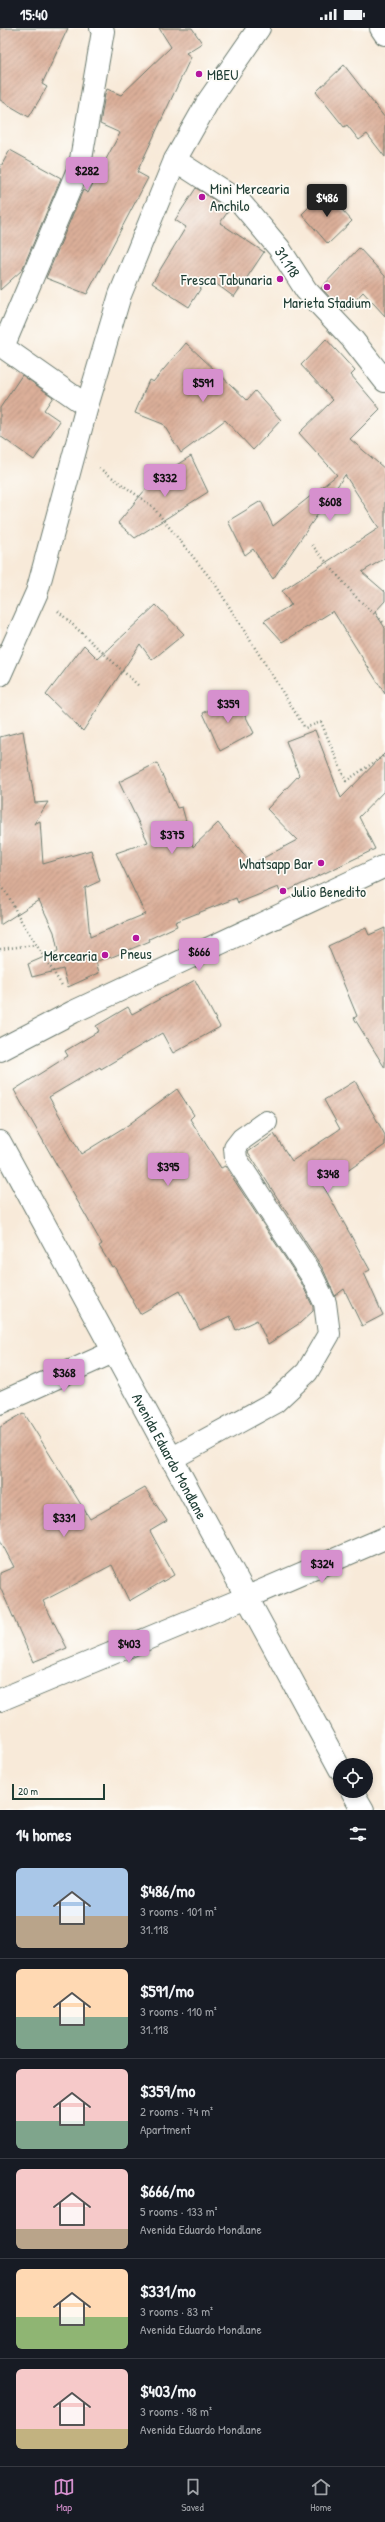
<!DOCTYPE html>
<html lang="en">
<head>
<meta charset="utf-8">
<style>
	:root { --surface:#171b24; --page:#242831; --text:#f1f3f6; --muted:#9ea1a6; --line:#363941; --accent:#d690ce }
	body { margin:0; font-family:"Patrick Hand",sans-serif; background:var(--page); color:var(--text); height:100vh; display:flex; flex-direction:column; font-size:15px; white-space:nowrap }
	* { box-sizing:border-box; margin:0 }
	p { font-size:13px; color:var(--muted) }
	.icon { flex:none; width:22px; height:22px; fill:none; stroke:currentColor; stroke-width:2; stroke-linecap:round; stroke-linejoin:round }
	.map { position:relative; height:1782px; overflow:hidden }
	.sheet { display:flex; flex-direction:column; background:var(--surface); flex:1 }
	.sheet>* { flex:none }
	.tools { position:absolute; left:333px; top:1730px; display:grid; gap:8px }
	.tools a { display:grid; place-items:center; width:40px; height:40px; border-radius:50%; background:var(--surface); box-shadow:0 2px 6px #0003; font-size:20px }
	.scale { position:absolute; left:12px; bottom:10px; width:93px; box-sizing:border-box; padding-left:4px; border:2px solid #1f3d34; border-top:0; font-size:11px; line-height:14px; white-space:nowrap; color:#1f3d34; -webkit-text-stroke:3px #fdfcf7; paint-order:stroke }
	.price { position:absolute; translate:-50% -34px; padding:0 9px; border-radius:4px; background:var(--accent); color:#111; font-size:13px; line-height:26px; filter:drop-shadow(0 1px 2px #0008) }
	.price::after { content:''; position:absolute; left:50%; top:24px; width:12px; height:9px; margin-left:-6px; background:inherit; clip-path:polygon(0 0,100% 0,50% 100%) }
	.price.current { background:#222; color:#fff }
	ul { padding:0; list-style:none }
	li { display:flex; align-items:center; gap:12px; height:100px; padding:0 16px }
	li+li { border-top:1px solid var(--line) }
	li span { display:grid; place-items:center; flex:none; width:112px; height:80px; border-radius:6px; color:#555 }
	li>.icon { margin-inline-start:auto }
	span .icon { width:48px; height:48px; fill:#fffc; stroke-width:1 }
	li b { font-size:17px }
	h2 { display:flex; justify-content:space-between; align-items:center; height:48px; padding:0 16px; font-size:17px }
	.status { display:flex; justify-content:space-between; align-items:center; height:28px; padding:0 20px; background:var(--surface); direction:ltr }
	.status svg { height:11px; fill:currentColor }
	.tab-bar { display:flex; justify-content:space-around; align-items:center; height:56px; border-top:1px solid var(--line); background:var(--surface); font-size:11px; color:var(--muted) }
	.tab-bar a { display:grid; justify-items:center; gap:2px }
	.tab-bar .current { color:var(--accent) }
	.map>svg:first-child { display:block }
	.building { fill:url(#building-hatch) }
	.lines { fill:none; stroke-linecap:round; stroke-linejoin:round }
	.street-casing { stroke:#6b7a6e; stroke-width:24 }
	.secondary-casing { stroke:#6b7a6e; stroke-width:24 }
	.primary-casing { stroke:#6b7a6e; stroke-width:24 }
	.path { stroke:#6b7a6e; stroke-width:2.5; stroke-dasharray:1 3; stroke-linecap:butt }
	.street { stroke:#fff; stroke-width:22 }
	.secondary { stroke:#fff; stroke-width:22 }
	.primary { stroke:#fff; stroke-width:22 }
	.poi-dot { fill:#b5179e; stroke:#fdfcf7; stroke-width:1.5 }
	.labels { text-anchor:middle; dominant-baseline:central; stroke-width:3.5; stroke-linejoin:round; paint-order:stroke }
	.poi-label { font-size:15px; fill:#1f3d34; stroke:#fdfcf7; text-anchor:start }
	.street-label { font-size:15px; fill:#1f3d34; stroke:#fdfcf7 }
</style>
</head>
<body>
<div class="status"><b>15:40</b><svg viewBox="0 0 49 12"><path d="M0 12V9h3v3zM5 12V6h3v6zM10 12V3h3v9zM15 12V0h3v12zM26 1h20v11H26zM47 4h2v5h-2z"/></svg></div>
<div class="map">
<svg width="385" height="1782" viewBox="0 0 385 1782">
	<defs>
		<pattern id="building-hatch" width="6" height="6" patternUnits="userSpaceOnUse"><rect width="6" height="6" fill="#dbaf99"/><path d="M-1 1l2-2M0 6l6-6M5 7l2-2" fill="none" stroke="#b1907e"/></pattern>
	</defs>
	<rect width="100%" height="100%" fill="#fdfcf7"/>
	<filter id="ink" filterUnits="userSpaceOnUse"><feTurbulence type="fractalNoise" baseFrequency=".025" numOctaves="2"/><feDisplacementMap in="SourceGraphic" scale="8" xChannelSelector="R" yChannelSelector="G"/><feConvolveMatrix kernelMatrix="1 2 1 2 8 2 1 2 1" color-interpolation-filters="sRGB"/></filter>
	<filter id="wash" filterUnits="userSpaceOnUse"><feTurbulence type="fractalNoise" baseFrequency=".012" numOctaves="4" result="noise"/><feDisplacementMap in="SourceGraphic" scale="16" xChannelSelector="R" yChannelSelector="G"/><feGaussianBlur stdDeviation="0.9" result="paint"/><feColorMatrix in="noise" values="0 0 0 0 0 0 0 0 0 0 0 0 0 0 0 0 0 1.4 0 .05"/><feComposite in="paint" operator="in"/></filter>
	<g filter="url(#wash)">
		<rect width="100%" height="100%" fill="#f8ead9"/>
		<g id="blocks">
			<path class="building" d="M0 0H68L42 56 47 59 29 89 0 72Z
				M159 0H192L202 15 186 25 191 29 137 144 148 150 87 266 46 250 83 162 88 165 120 105 100 96 105 66 107 61 121 67 171 19Z
				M344 37 385 90V129L367 106 359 112 347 97 344 99 316 64Z
				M10 122 61 150 22 242 0 262V140Z
				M196 160 229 182 220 195 264 224 234 269 211 252 208 257 204 255 189 279 152 255 186 199 175 192Z
				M325 163 352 193 328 216 302 186Z
				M359 220 385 248V288L363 264 344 284 321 260Z
				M326 311 355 343 351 347 380 381 350 411 385 441V530L362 544 385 564V573L375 584 385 600V666L333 583 283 614 264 593 291 577 282 563 379 500 345 447 273 551 253 521 245 527 228 493 261 473 273 498 337 447 299 405 333 372 301 337Z
				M186 315 247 372 255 363 281 392 253 422 225 392 181 425 163 396 135 385 149 352 153 354Z
				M22 347 53 369 44 382 60 393 34 432 0 408V380Z
				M191 428 208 464 135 510 118 495 154 451Z
				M156 577 184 606 152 632 140 616 83 703 46 667 84 617 98 631Z
				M236 669 254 705 220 723 203 685Z
				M315 702 341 770 385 725V762L359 789 375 821 281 866 278 859 238 875 236 870 175 894 177 898 149 911 150 913 112 929 96 933 99 945 68 959 63 941 32 949 28 936 58 923 54 904 39 872 0 897V709L23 703 35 775 48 774 34 796 40 793 43 836 91 822 100 853 85 860 90 909 145 886 116 825 148 814 119 754 157 735 177 780 182 779 193 819 218 795 252 836 297 812 267 781 299 747 286 713Z
				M366 900 369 907 385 900V1040L354 990 357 988 328 918Z
				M195 952 220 999 173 1025 162 1005 101 1041 100 1039 49 1069 81 1126 128 1097 177 1061 194 1087 190 1091 221 1140 225 1138 301 1254 313 1279V1283L300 1295 268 1316 257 1292 236 1302 230 1288 200 1302 180 1263 140 1286 114 1238 112 1239 99 1218 102 1216 14 1062 68 1028 65 1023 99 1003 96 998 128 979 132 986Z
				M355 1053 385 1107V1117L324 1159 370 1242 364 1245 383 1287 362 1298 344 1261 335 1268 323 1241 248 1124 274 1106 292 1133 340 1101 324 1072Z
				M24 1385 90 1491 145 1460 167 1493 150 1503 174 1547 129 1573 112 1537 43 1573 67 1620 33 1634 0 1559V1545L14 1539 0 1512V1399Z"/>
		</g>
	</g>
	<g filter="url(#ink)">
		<use href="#blocks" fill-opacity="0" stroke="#6b7a6e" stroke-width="1"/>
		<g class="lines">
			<g class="street-casing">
				<g id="street">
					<path d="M381 0 385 6"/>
					<path id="s1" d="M175 132 240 174 279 220 306 262 353 312 385 353"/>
					<path d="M87 378 3 319 80 137 103 3 101 0"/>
					<path d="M0 647 37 564 87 378 120 267 175 132 209 72 259 0"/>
					<path d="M0 1022 73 984 385 838"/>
					<path d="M0 1375 113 1324"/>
					<path d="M171 1431 275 1374 307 1344 329 1306 325 1275 312 1248 236 1131 235 1120 242 1111 266 1094"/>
					<path d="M0 1672 245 1570"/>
				</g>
			</g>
			<g class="secondary-casing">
				<path id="secondary" d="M245 1570 385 1510"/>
			</g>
			<g class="primary-casing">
				<g id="primary">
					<path id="s2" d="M0 1114 340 1741"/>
					<path d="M352 1763 363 1782"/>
				</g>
			</g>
			<path class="path" d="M99 440 152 478 215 556 305 700 321 694 346 753 385 727
				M312 517 355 568 385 596
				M58 583 140 659
				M0 858 8 867 20 891 63 959
				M0 921 35 917"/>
			<use href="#street" class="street"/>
			<use href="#secondary" class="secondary"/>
			<use href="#primary" class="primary"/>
		</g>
	</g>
	<g class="poi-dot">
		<circle cx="199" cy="46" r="4"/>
		<circle cx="202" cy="169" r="4"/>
		<circle cx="280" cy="251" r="4"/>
		<circle cx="327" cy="259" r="4"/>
		<circle cx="321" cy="835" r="4"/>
		<circle cx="283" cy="863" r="4"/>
		<circle cx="136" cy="910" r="4"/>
		<circle cx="105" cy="927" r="4"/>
	</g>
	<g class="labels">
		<g class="poi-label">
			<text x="207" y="46">MBEU</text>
			<text x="210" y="160">Mini Mercearia<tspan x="210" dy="17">Anchilo</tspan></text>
			<text x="272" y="251" text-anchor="end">Fresca Tabunaria</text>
			<text x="327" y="274" text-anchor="middle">Marieta Stadium</text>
			<text x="313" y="835" text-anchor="end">Whatsapp Bar</text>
			<text x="291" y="863">Julio Benedito</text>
			<text x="136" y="925" text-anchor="middle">Pneus</text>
			<text x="97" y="927" text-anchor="end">Mercearia</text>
		</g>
		<g class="street-label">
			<text stroke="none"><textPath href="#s1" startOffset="154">31.118</textPath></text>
			<text stroke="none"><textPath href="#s2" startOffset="357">Avenida Eduardo Mondlane</textPath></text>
		</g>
	</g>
</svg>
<div class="tools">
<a><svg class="icon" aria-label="locate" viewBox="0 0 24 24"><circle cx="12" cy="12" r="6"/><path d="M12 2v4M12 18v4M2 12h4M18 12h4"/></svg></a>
</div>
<div class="scale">20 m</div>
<b class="price" style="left:87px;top:163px">$282</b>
<b class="price current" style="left:327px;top:190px">$486</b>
<b class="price" style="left:203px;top:375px">$591</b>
<b class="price" style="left:165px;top:470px">$332</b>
<b class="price" style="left:330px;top:494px">$608</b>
<b class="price" style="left:228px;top:696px">$359</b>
<b class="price" style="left:172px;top:827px">$375</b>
<b class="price" style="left:199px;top:944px">$666</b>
<b class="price" style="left:168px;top:1159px">$395</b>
<b class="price" style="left:328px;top:1166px">$348</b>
<b class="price" style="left:64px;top:1365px">$368</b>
<b class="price" style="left:64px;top:1510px">$331</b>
<b class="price" style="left:322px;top:1556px">$324</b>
<b class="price" style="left:129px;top:1636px">$403</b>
</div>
<section class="sheet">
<h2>14 homes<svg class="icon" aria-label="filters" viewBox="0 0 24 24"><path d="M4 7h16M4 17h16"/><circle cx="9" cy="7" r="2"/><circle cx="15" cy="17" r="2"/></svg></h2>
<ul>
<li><span style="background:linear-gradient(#a9c7e8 60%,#b9a48a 0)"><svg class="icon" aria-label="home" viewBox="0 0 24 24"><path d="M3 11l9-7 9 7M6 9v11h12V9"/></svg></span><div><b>$486/mo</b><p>3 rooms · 101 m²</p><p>31.118</p></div></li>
<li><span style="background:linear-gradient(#ffd9b3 60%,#7fa58c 0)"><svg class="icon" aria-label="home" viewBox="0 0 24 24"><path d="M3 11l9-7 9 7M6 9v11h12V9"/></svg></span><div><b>$591/mo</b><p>3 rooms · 110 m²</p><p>31.118</p></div></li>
<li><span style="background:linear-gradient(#f6c9c9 65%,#7fa58c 0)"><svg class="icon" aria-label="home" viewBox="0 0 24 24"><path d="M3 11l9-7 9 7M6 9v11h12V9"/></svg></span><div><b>$359/mo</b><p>2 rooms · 74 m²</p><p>Apartment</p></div></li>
<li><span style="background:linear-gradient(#f6c9c9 75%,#b9a48a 0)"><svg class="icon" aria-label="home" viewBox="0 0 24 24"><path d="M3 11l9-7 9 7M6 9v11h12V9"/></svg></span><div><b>$666/mo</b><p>5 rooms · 133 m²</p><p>Avenida Eduardo Mondlane</p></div></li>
<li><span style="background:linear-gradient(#ffd9b3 60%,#8fb573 0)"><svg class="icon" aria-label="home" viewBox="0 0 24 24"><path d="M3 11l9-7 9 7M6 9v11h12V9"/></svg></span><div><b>$331/mo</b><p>3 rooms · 83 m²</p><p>Avenida Eduardo Mondlane</p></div></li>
<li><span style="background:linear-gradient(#f6c9c9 75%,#c2b280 0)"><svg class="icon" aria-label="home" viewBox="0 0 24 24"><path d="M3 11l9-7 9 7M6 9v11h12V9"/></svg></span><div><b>$403/mo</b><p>3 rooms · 98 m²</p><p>Avenida Eduardo Mondlane</p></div></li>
</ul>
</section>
<nav class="tab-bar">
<a class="current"><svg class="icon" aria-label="map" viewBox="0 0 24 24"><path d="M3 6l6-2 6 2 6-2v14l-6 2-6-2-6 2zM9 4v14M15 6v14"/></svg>Map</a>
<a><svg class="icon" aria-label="saved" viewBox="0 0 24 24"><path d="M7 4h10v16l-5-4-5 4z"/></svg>Saved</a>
<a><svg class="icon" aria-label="home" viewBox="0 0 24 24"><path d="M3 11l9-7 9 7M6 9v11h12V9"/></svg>Home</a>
</nav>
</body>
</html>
